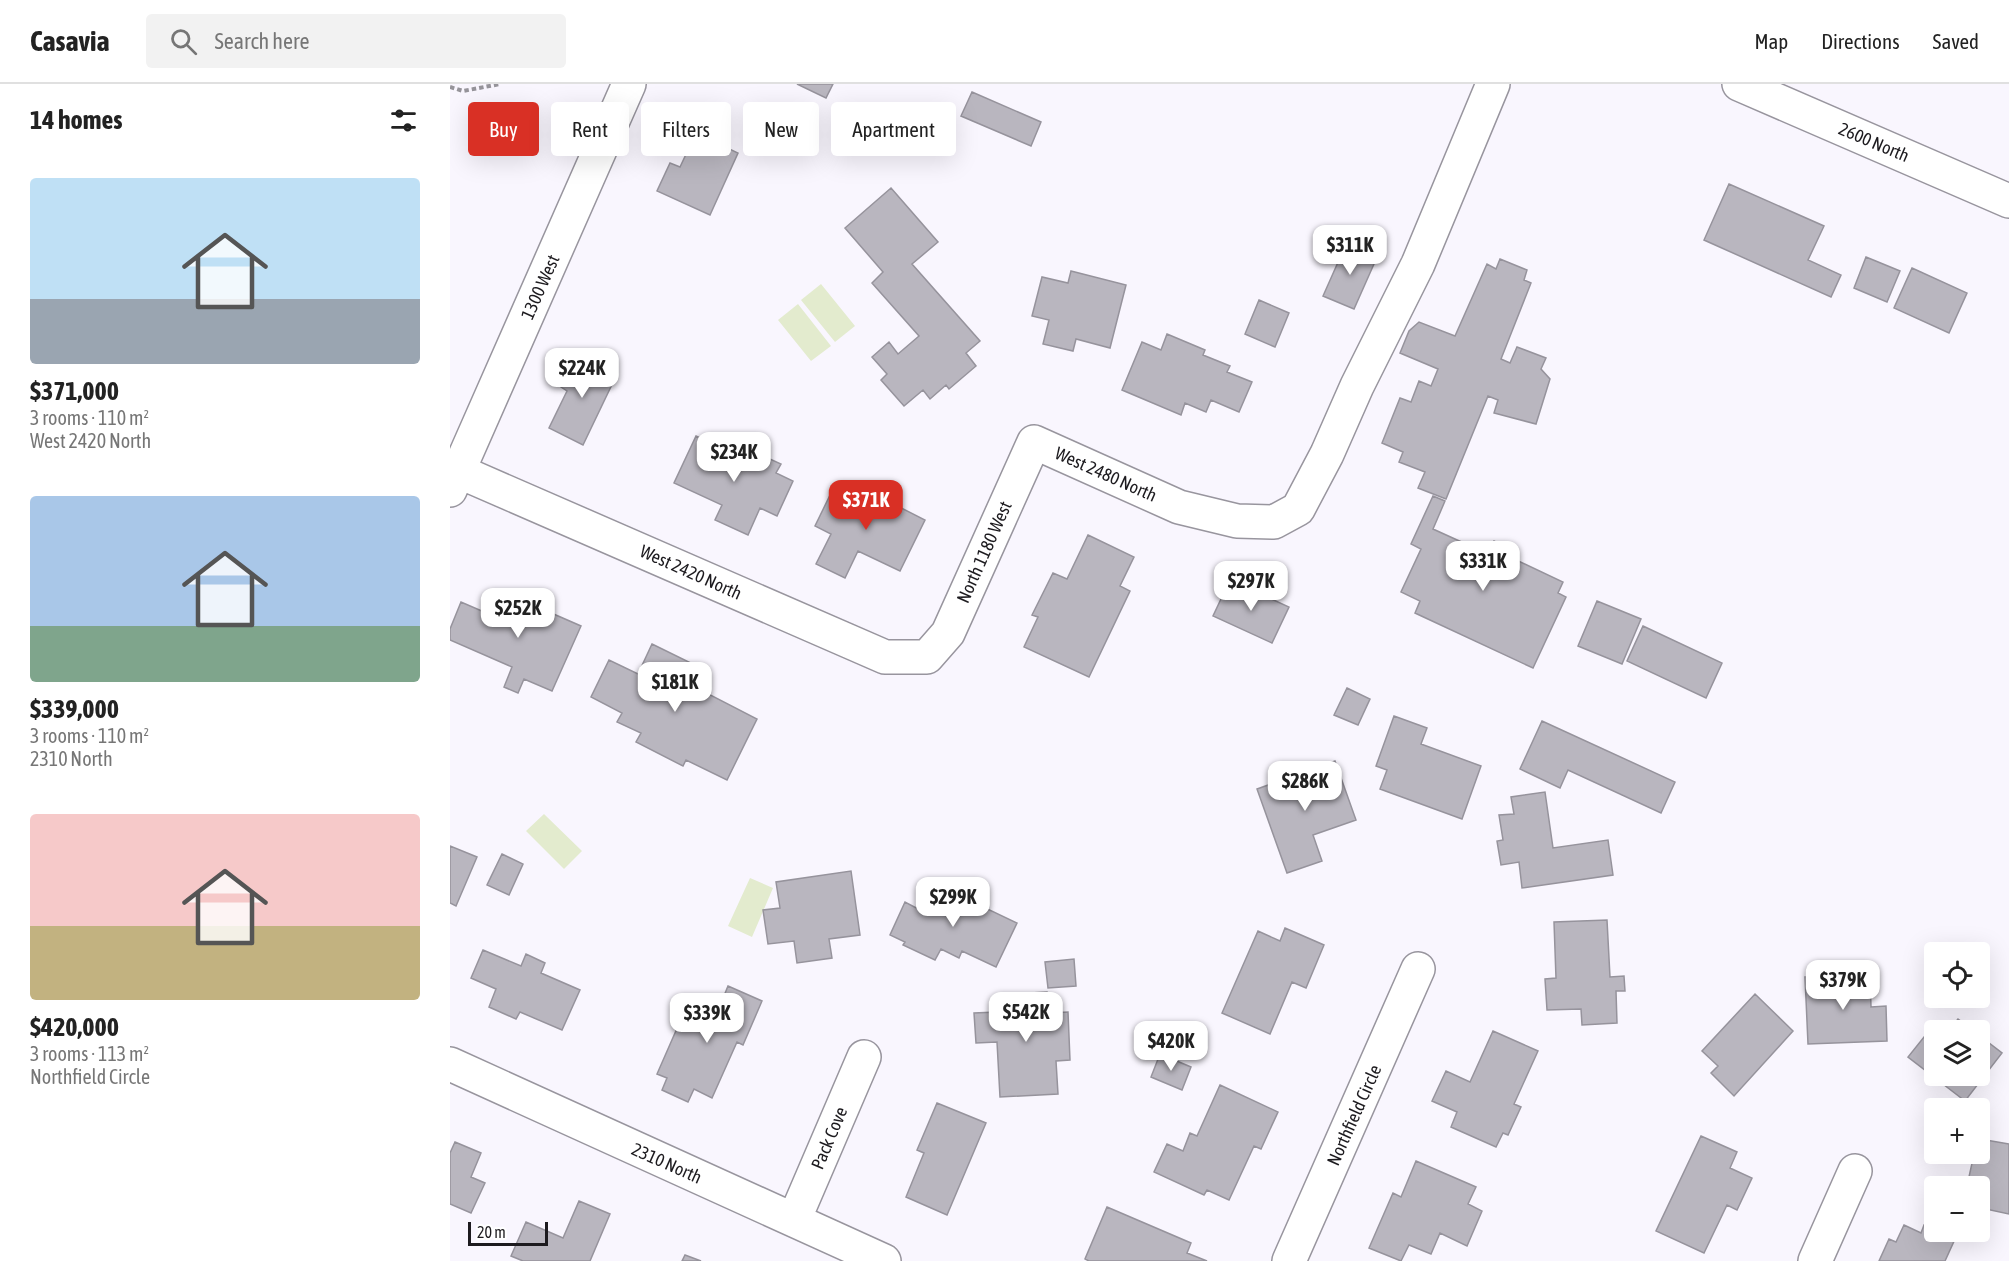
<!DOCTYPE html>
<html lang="en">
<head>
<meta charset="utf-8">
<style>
	:root { --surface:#fff; --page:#f2f2f2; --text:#222; --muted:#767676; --line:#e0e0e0; --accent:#d93025 }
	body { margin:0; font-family:"Asap Condensed",sans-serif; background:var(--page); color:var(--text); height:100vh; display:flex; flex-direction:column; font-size:22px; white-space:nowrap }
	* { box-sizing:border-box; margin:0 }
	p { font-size:20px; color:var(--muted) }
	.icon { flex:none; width:33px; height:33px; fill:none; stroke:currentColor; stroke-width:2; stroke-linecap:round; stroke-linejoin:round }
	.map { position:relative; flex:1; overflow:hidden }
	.drawer { display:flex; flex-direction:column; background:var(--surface); width:450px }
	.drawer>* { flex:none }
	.hud { position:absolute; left:18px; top:18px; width:570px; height:54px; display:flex; gap:12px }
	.fabs { position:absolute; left:1474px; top:858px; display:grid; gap:12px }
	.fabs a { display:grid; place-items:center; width:66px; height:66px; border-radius:6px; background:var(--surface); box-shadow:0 6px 24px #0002; font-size:30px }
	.scale { position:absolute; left:18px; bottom:15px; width:80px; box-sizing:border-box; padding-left:6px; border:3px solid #1d1b1f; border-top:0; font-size:16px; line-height:21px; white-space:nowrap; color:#1d1b1f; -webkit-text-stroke:4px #fff; paint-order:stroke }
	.price { position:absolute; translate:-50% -51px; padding:0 14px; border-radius:12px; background:#fff; color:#222; font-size:20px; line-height:39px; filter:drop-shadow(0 2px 3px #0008) }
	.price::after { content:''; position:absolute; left:50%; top:36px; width:18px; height:14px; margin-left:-9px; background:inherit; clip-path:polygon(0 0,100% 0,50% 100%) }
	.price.on { background:var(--accent); color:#fff }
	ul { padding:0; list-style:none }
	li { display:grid; align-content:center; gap:12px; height:318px; padding:0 30px }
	li span { display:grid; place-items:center; height:186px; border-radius:6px; color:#555 }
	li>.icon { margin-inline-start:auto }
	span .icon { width:108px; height:108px; fill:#fffc; stroke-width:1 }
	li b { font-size:26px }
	h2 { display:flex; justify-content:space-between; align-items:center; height:72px; padding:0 30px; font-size:26px }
	.pill { padding:0 21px; border-radius:6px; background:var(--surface); box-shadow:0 6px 24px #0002; font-size:21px; line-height:54px }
	.pill.on { background:var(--accent); color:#fff }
	header { display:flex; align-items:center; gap:36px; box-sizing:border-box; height:84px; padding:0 30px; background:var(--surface); border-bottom:2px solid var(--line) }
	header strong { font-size:28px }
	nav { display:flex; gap:33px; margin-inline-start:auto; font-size:21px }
	.search { width:420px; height:54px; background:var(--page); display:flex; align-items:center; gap:15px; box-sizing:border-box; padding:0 21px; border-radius:6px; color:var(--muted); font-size:22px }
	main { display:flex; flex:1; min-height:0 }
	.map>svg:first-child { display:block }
	.green { fill:#e3ebce }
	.building { fill:#b9b6bf; stroke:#96939c; stroke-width:1.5 }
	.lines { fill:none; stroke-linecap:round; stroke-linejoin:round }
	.minor-casing { stroke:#98959e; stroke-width:36 }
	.path { stroke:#96949a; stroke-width:4; stroke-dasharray:4.5 3; stroke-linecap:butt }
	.minor { stroke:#fff; stroke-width:33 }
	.labels { text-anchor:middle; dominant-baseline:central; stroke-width:4.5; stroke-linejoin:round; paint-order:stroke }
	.street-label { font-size:18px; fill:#1d1b1f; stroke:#fff }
</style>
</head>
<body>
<header>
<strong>Casavia</strong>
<div class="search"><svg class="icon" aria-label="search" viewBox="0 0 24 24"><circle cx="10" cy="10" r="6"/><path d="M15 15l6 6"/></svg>Search here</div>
<nav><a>Map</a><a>Directions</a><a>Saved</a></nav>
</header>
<main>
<section class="drawer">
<h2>14 homes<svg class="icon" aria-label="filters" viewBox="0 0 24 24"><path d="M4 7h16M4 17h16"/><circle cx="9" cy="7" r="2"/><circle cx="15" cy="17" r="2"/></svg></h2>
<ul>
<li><span style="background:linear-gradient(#bfe0f5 65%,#9aa5b1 0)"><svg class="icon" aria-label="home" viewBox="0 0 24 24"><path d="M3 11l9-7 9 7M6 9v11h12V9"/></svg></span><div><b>$371,000</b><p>3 rooms · 110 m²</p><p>West 2420 North</p></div></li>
<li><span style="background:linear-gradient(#a9c7e8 70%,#7fa58c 0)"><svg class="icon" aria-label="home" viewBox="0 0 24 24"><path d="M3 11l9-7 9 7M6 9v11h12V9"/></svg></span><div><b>$339,000</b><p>3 rooms · 110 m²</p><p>2310 North</p></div></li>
<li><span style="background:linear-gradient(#f6c9c9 60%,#c2b280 0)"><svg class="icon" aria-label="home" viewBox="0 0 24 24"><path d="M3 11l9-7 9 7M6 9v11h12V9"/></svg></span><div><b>$420,000</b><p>3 rooms · 113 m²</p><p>Northfield Circle</p></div></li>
</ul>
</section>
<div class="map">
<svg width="1559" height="1177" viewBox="0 0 1559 1177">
	<rect width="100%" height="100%" fill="#f9f6fe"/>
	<path class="green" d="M371 200 405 242 385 258 351 216Z
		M348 220 381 262 361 277 328 236Z
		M94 730 132 767 114 785 76 747Z
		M300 794 323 804 302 853 278 842Z"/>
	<path class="building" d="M347 0H383L376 14Z
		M522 8 591 38 581 62 511 32Z
		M246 49 288 69 260 131 207 107 220 79 230 83Z
		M1279 100 1374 142 1358 176 1391 191 1381 213 1254 156Z
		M441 104 488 158 462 180 530 257 516 269 526 282 499 305 496 301 480 315 473 306 454 322 431 296 437 290 422 273 439 258 448 270 469 252 422 199 433 188 395 144Z
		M897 158 928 171 904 225 873 212Z
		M1416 173 1450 187 1437 218 1404 204Z
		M1050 175 1077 186 1074 196 1081 199 1051 275 1060 279 1067 263 1096 274 1091 285 1100 295 1086 340 1044 329 1048 316 1038 312 996 415 968 404 975 388 949 378 953 368 932 359 950 314 961 318 969 297 981 302 988 285 950 269 959 247 969 238 1005 252 1037 180 1046 185Z
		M1462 184 1517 209 1499 249 1444 224Z
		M621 187 676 201 660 264 626 255 623 267 593 260 599 236 582 232 592 193 618 199Z
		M809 216 839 229 825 263 795 250Z
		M717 250 755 266 753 271 780 282 777 288 802 298 789 328 761 316 756 328 735 319 731 331 672 306 692 258 711 266Z
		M126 271 167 290 133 361 99 344 117 307 111 303Z
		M246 352 293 374 298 365 331 380 326 389 343 397 327 432 310 424 298 451 265 436 272 421 224 399Z
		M404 400 475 436 450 487 408 467 395 494 366 480 381 450 365 442 382 407 397 414Z
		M983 412 995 417 983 445 1038 470 1044 457 1067 468 1064 475 1113 498 1108 509 1116 513 1083 584 965 529 970 517 951 508 971 465 961 460Z
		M638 451 684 473 670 502 680 507 639 593 574 563 588 533 582 531 603 489 617 495Z
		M780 496 839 523 822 559 763 532Z
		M51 507 131 542 102 607 74 595 68 609 54 603 62 583 0 556V545L11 518 41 531Z
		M1147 517 1191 535 1172 580 1128 562Z
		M1193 542 1272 579 1256 614 1177 577Z
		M202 560 243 580 235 598 307 635 277 696 236 676 233 682 186 658 191 649 167 638 172 629 141 613 159 576 188 590Z
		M897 604 920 615 908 641 884 631Z
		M944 632 977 644 971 660 1031 682 1012 735 930 705 937 686 926 682Z
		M1092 637 1225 698 1211 729 1118 686 1110 704 1070 685Z
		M885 677 906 736 863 751 872 777 837 789 807 705Z
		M1095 708 1103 764 1158 756 1163 791 1072 804 1069 778 1051 781 1047 757 1053 756 1049 731 1064 730 1061 713Z
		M0 762 27 773 6 822 0 819Z
		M52 770 73 780 59 811 37 801Z
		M401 787 410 851 379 855 382 874 347 879 344 857 318 860 313 826 330 824 326 798Z
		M483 799 567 839 546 883 512 867 509 874 491 865 485 876 453 861 455 858 440 851 455 818 470 826Z
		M1157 836 1160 893 1174 892 1175 907H1166L1167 939 1132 941 1131 925 1097 926 1095 895 1106 894 1104 838Z
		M835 844 874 861 856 904 842 898 820 950 772 929 808 847 830 857Z
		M33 866 71 882 76 870 95 879 91 889 130 906 112 946 70 928 66 935 39 923 46 905 21 894Z
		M624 875 626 902 598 904 595 878Z
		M1420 891 1421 923 1436 922 1437 957 1358 960 1355 893Z
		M278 902 312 917 293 961 287 958 262 1014 244 1005 238 1018 212 1006 217 994 207 990 239 917 267 929Z
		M597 908 598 929 618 928 620 976 606 977 608 1010 550 1013 547 958 526 959 524 929 547 928 546 911Z
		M1305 910 1343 947 1284 1012 1261 989 1268 982 1252 967Z
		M1508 935 1523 946H1499Z
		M1486 938 1496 946H1485V992H1530V952L1552 969 1515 1017 1458 973Z
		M1043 947 1088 967 1064 1020 1071 1023 1058 1051 1053 1049 1046 1063 1001 1043 1007 1028 982 1017 996 987 1020 998Z
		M710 970 741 983 732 1006 701 993Z
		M770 1001 828 1028 811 1065 804 1062 779 1116 757 1106 754 1111 704 1088 717 1060 733 1067 740 1049 747 1052Z
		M487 1019 536 1039 497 1131 456 1113 474 1069 467 1066Z
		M1251 1052 1287 1068 1280 1084 1302 1094 1287 1126 1277 1121 1254 1169 1206 1147Z
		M1530 1055 1559 1060V1130L1531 1124 1535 1109 1530 1108V1102H1517L1524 1070H1530Z
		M5 1058 31 1069 21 1093 35 1099 21 1129 0 1120V1069Z
		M966 1077 1026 1103 1018 1120 1032 1127 1017 1162 990 1149 981 1170 959 1161 951 1177 919 1164 943 1109 951 1113Z
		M129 1117 160 1130 140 1177H73L61 1172 76 1138 113 1154Z
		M657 1123 741 1159 737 1169 757 1177H639L635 1175Z
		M1454 1141 1471 1149 1474 1141 1505 1155 1495 1177H1429L1439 1155 1446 1158Z
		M235 1171 251 1177H232Z"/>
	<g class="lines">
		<g class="minor-casing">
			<path id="minor" d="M1289 0 1559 117
				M8 387 435 573H477L498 549 584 358 729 423 787 437 824 438 848 425 877 370 907 302 968 180 1043 0
				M0 406 179 0
				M0 980 434 1177
				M344 1136 414 973
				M839 1177 968 885
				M1365 1177 1405 1087"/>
		</g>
		<path class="path" d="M0 3 13 7 50 0"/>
		<use href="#minor" class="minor"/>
	</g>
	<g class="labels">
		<g class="street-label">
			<text transform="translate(1424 58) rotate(23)">2600 North</text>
			<text transform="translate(90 203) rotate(-66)">1300 West</text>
			<text transform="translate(656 390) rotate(24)">West 2480 North</text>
			<text transform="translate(534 468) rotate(-66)">North 1180 West</text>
			<text transform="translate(241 488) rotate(24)">West 2420 North</text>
			<text transform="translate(904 1031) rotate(-66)">Northfield Circle</text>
			<text transform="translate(379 1054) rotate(-67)">Pack Cove</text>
			<text transform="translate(217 1079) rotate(24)">2310 North</text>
		</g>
	</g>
</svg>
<div class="fabs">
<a><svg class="icon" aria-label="locate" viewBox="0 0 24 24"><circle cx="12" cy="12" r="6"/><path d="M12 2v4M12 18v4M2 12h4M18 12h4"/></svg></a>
<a><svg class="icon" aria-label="layers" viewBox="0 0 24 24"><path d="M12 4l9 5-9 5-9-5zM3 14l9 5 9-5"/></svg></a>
<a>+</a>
<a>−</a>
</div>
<div class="scale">20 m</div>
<b class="price" style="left:900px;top:192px">$311K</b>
<b class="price" style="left:132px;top:315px">$224K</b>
<b class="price" style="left:284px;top:399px">$234K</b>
<b class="price on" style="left:416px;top:447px">$371K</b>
<b class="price" style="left:1033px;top:508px">$331K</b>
<b class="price" style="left:801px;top:528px">$297K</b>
<b class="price" style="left:68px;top:555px">$252K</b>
<b class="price" style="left:225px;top:629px">$181K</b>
<b class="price" style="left:855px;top:728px">$286K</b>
<b class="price" style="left:503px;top:844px">$299K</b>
<b class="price" style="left:1393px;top:927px">$379K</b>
<b class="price" style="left:576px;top:959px">$542K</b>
<b class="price" style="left:257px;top:960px">$339K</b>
<b class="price" style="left:721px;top:988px">$420K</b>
<div class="hud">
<a class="pill on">Buy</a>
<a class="pill">Rent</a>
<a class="pill">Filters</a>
<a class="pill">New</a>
<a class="pill">Apartment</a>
</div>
</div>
</main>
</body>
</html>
